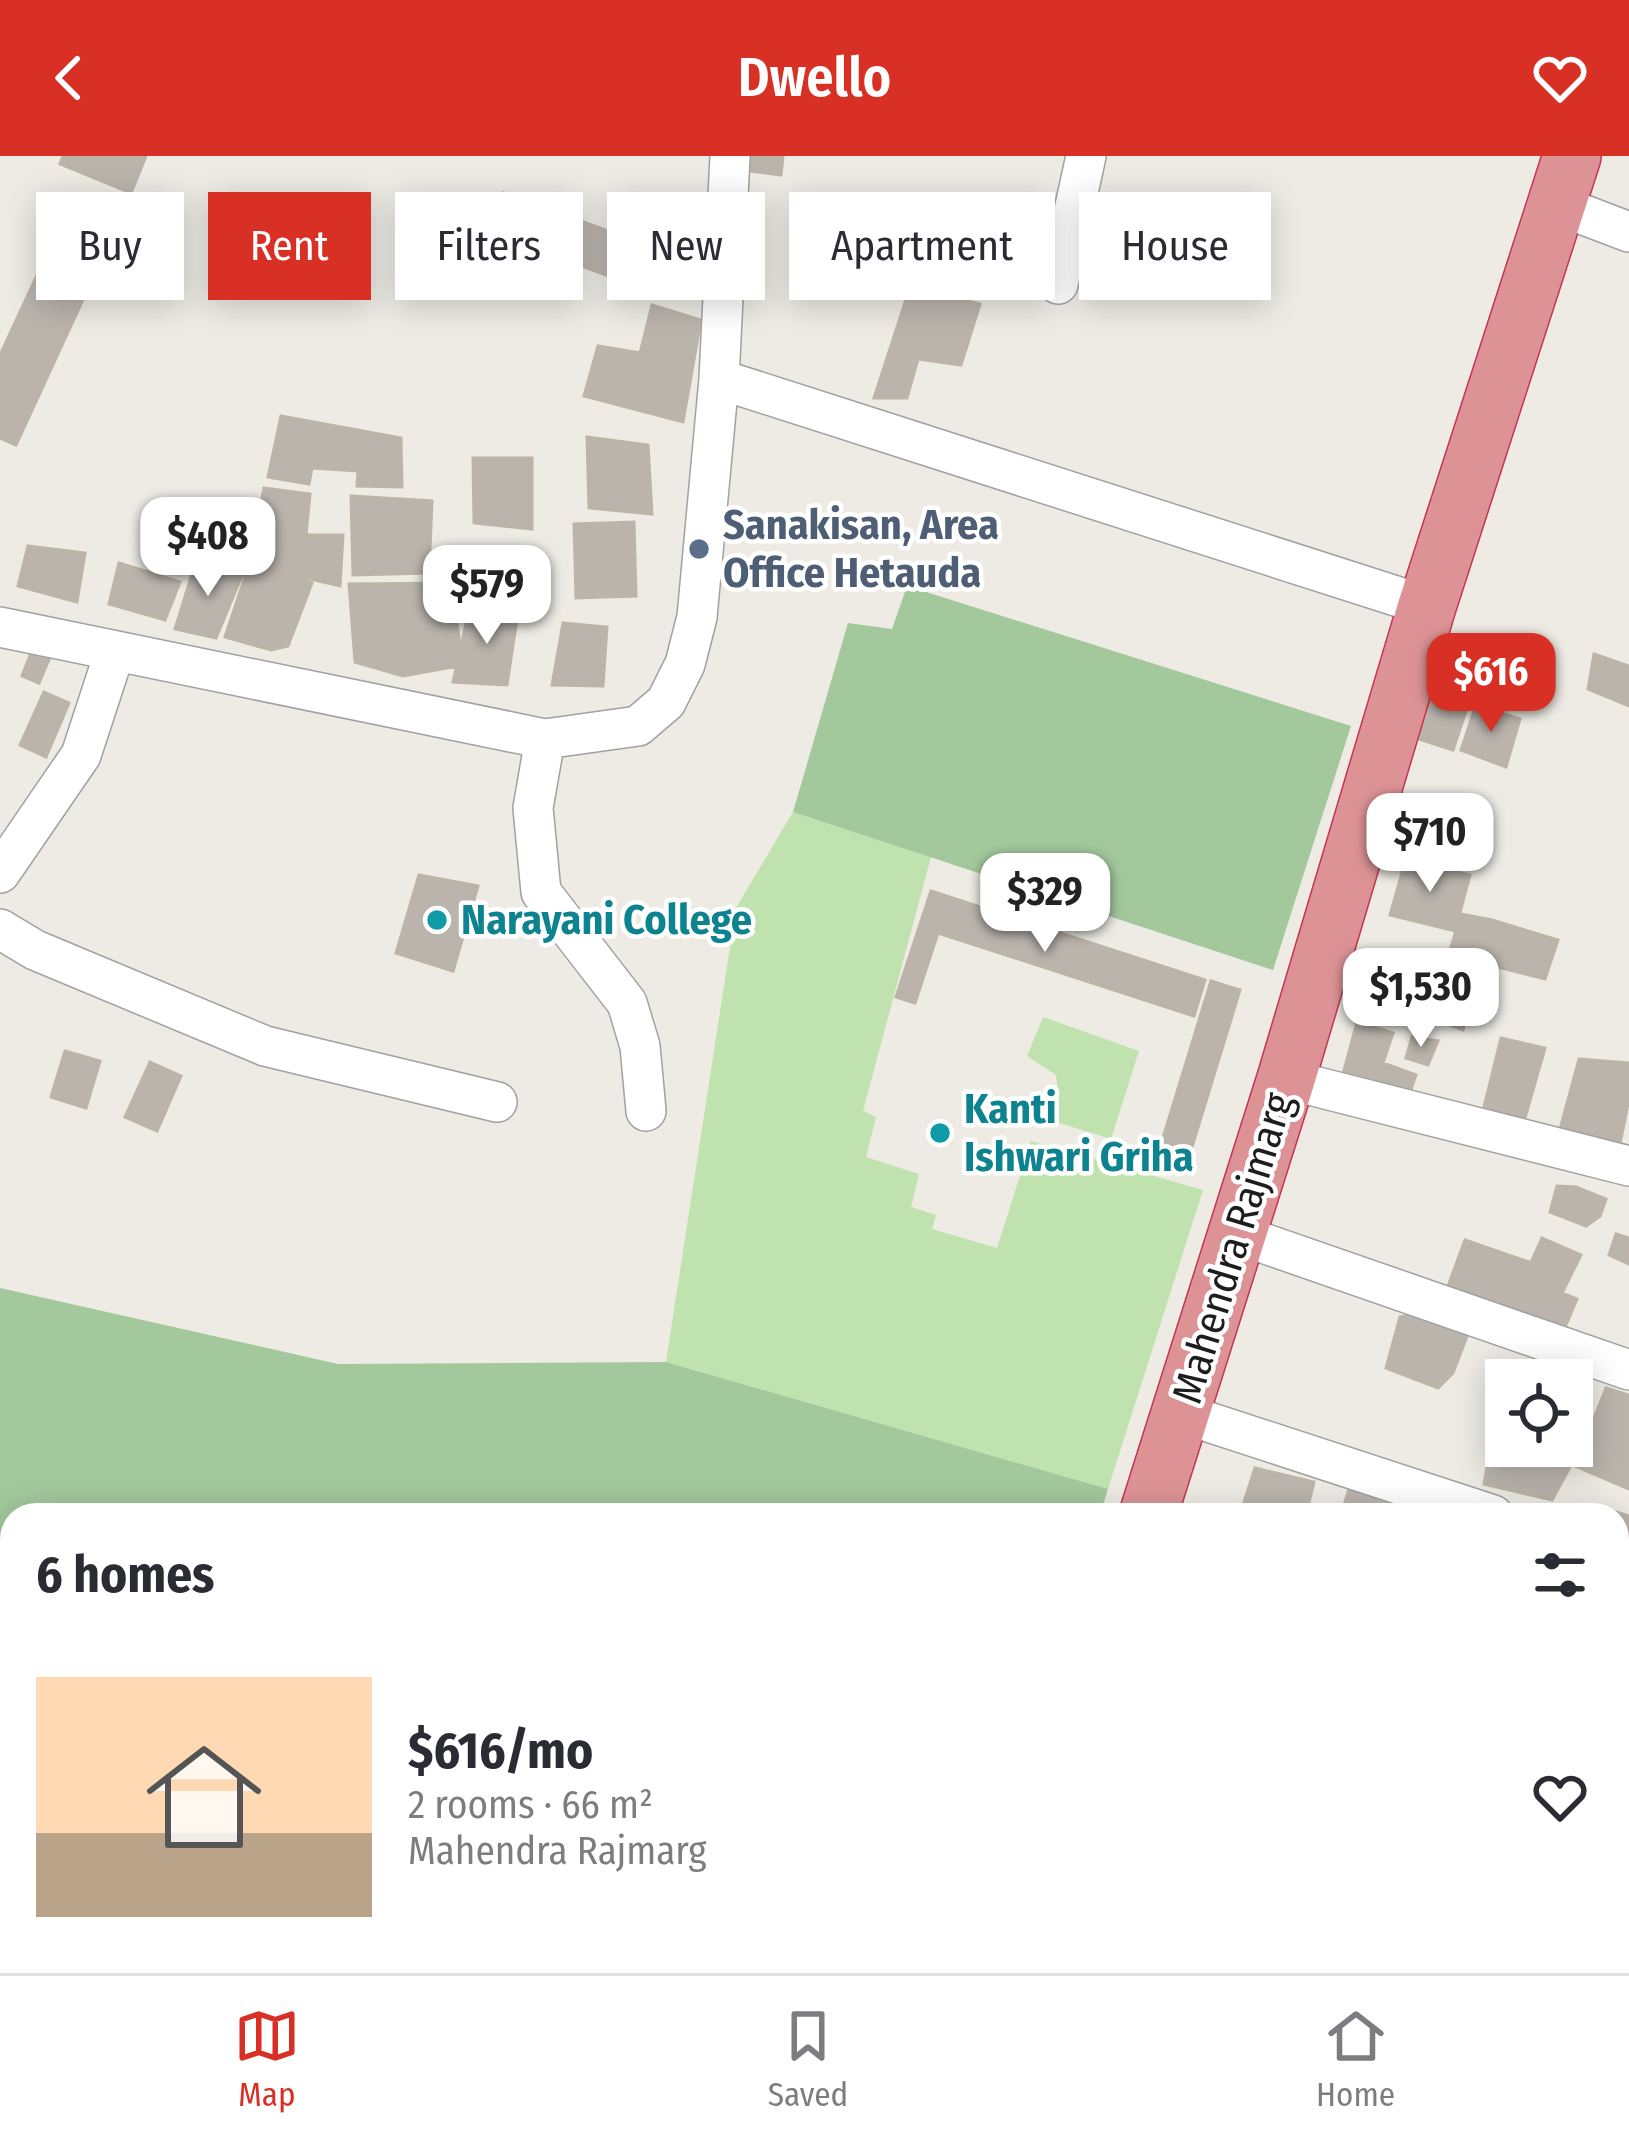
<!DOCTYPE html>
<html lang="en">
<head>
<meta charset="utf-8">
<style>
	:root { --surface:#fff; --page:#f7f7f7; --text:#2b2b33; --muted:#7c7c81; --line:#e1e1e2; --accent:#d93025 }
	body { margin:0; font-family:"Fira Sans Condensed",sans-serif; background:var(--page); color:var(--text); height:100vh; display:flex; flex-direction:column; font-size:45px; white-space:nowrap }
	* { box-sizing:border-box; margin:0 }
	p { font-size:39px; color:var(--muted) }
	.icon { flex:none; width:66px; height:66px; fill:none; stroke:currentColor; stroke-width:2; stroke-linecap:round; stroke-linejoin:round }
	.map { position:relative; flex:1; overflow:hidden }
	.drawer { position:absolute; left:0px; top:1347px; width:1629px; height:471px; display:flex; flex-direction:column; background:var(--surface); border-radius:36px 36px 0 0; box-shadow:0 6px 30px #0003 }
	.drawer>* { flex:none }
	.guide { position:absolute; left:36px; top:36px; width:1557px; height:108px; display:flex; gap:24px }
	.tools { position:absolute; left:1485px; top:1203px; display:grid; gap:24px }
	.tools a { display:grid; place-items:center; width:108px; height:108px; border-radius:0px; background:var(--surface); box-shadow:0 6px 30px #0003; font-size:60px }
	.price { position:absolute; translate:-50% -102px; padding:0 27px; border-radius:24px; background:#fff; color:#222; font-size:39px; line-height:78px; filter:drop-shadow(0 3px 6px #0008) }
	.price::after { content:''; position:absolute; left:50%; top:72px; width:36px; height:27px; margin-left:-18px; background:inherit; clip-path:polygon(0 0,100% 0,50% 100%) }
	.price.selected { background:var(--accent); color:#fff }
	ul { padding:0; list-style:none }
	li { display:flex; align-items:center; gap:36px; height:300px; padding:0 36px }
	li+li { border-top:3px solid var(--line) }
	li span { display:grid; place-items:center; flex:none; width:336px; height:240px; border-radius:0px; color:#555 }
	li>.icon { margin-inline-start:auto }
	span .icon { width:144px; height:144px; fill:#fffc; stroke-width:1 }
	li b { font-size:51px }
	h2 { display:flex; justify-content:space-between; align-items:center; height:144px; padding:0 36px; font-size:51px }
	.pill { padding:0 42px; border-radius:0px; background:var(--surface); box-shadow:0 6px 30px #0003; font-size:42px; line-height:108px }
	.pill.selected { background:var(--accent); color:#fff }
	header { display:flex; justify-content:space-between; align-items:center; height:156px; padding:0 36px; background:var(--accent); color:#fff; font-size:54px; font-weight:600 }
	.tab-bar { display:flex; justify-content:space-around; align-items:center; height:168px; border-top:3px solid var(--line); background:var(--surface); font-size:33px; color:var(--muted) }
	.tab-bar a { display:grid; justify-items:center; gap:6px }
	.tab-bar .selected { color:var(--accent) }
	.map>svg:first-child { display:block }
	.grass { fill:#c0e2ae }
	.forest { fill:#a2c89c }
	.building { fill:#bab4ad; stroke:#bdb4a8; stroke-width:3 }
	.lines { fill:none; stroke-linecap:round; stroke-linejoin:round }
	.minor-casing { stroke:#a1a1a1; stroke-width:42 }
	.highway-casing { stroke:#c63550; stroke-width:60 }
	.minor { stroke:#fff; stroke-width:39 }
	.highway { stroke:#dd9395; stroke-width:57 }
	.service-dot { fill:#5c6f8a; stroke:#fff; stroke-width:4.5 }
	.culture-dot { fill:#0f9aa8; stroke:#fff; stroke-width:4.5 }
	.labels { text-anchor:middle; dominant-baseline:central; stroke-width:9; stroke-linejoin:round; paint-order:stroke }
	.service-label { font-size:42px; font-weight:bold; fill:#4e5e75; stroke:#fff; text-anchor:start }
	.culture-label { font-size:42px; font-weight:bold; fill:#0d838f; stroke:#fff; text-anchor:start }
	.street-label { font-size:42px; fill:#1d1d1d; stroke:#fff }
</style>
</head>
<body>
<header><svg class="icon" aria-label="back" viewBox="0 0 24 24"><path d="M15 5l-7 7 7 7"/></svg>Dwello<svg class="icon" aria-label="heart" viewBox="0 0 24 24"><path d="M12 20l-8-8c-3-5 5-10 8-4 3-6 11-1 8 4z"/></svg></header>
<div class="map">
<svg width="1629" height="1817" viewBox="0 0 1629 1817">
	<rect width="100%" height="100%" fill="#edebe4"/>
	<path class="grass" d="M793 656 931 701 863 955 876 961 866 1001 919 1018 911 1051 936 1059 932 1073 997 1092 1031 985 1203 1034 1108 1333 666 1206 736 752Z
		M1043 861 1139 895 1111 983 1053 965 1059 942 1056 919 1027 900Z"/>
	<path class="forest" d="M907 430 1351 570 1273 814 793 656 848 467 892 473Z
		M0 1132 338 1208 666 1206 1108 1333 1100 1359H12V1806H961L957 1817H0Z"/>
	<path class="building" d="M63 0H146L131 37 60 8Z
		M752 0H783L781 19 750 15Z
		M503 37 675 99 661 139 488 76Z
		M51 89 98 111 16 289 0 282V199Z
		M910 131 980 148 961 209 918 203 907 242H874Z
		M652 149 701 164 683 266 584 240 598 190 640 197Z
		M281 260 401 282 402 331 357 330 358 315 312 312 309 328 268 321Z
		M587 281 648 289 652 358 589 352Z
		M473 302H532V373L474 367Z
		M264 332 310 338 306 379H343L340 430 249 409Z
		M351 340 432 345 429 417 353 419Z
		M634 366 636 440 576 442 574 368Z
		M28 390 85 397 77 446 18 430Z
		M196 405 243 417 216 482 175 473Z
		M119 407 180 426 165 464 109 448Z
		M249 409 312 427 288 490 271 494 225 481Z
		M451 427 463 509 403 520 355 506 349 428Z
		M470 450 518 456 507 529 453 526Z
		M563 467 607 471 603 530 552 529Z
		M35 487 53 494 39 527 22 520Z
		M1594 498 1629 510V550L1588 533Z
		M44 536 69 547 46 601 20 589Z
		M1431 537 1469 546 1453 594 1416 582Z
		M1476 549 1520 563 1506 611 1461 594Z
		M1406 703 1470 719 1455 775 1390 759Z
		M419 719 478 730 453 815 396 797Z
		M931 735 1205 824 1194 860 938 777 915 847 896 841Z
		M1461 758 1492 764 1463 874 1430 861Z
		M1492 764 1558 784 1545 823 1481 807Z
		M1373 794 1432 811 1418 866 1357 849Z
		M1211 825 1240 834 1184 1017 1155 1008Z
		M1357 866 1393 877 1383 907 1416 919 1407 945 1342 922Z
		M1412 881 1438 885 1428 909 1406 902Z
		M1501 882 1545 892 1523 969 1483 955Z
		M65 895 100 905 86 952 51 941Z
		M1579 903 1629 907V943L1619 993 1559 977Z
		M150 906 181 920 157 975 125 961Z
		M1557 1030 1576 1031 1606 1043 1600 1060 1586 1070 1550 1056Z
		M1616 1078 1629 1082V1108L1609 1099Z
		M1542 1082 1581 1099 1562 1137 1577 1143 1560 1183 1507 1160Z
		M1465 1084 1529 1106 1507 1160 1444 1141Z
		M1427 1155 1471 1170 1453 1217 1438 1232 1386 1212 1400 1161Z
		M1606 1232 1629 1239V1333L1575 1310Z
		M1506 1275V1290L1581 1291 1552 1344 1484 1328 1492 1282Z
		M1255 1312 1314 1326 1306 1359H1271L1243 1349Z
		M1351 1326 1446 1359H1341Z
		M1616 1356 1629 1360V1440L1620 1444 1617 1359H1610Z
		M1617 1502 1629 1505V1554L1623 1575 1617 1574Z
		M1629 1645V1677L1617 1718V1647Z
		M1629 1677V1756L1617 1752V1718Z
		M1382 1806H1423L1421 1817 1380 1815Z
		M1465 1806H1520L1516 1817H1461Z
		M1529 1806H1548L1561 1810 1559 1817H1526Z"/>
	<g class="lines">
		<g class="minor-casing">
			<path id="minor" d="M1558 49 1629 76
				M1058 128 1086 0
				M719 223 1427 450
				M0 471 545 583 638 570 666 546 685 508 697 461 719 223 730 0
				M545 583 533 652 541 736 627 847 640 890 646 955
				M0 717 81 599 115 495
				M0 773 35 794 265 890 497 946
				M1286 923 1629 1010
				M1237 1078 1629 1214
				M1181 1257 1493 1359
				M1617 1480 1629 1484
				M1617 1765 1629 1768"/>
		</g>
		<g class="highway-casing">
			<path id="highway" d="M1148 1359 1286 923 1427 450 1572 0
				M1004 1817 1008 1806"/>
		</g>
		<use href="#minor" class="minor"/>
		<use href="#highway" class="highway"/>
	</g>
	<circle class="service-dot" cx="699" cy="393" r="12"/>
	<g class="culture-dot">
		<circle cx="437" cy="764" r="12"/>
		<circle cx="940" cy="977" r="12"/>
	</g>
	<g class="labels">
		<g class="service-label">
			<text x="723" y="369">Sanakisan, Area<tspan x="723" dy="48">Office Hetauda</tspan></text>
		</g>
		<g class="culture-label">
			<text x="461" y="764">Narayani College</text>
			<text x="964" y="953">Kanti<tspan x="964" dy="48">Ishwari Griha</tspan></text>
		</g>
		<g class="street-label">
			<text transform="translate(1233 1092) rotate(-73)">Mahendra Rajmarg</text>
		</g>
	</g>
</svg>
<div class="tools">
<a><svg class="icon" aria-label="locate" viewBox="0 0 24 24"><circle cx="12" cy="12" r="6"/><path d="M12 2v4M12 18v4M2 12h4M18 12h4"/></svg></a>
</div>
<b class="price" style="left:208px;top:443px">$408</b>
<b class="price" style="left:487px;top:491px">$579</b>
<b class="price selected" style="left:1491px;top:579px">$616</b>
<b class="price" style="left:1430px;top:739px">$710</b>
<b class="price" style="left:1045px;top:799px">$329</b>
<b class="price" style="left:1421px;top:894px">$1,530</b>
<div class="guide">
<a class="pill">Buy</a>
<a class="pill selected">Rent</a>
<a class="pill">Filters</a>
<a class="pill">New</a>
<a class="pill">Apartment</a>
<a class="pill">House</a>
</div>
<section class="drawer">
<h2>6 homes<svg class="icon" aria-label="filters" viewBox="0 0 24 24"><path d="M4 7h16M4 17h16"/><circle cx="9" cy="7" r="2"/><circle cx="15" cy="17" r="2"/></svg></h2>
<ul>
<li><span style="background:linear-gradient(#ffd9b3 65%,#b9a48a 0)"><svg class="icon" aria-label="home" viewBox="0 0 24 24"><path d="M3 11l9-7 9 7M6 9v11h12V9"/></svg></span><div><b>$616/mo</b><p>2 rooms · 66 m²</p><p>Mahendra Rajmarg</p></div><svg class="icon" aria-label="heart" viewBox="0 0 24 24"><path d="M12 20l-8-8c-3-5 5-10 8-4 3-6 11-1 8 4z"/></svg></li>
</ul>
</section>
</div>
<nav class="tab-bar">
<a class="selected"><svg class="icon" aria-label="map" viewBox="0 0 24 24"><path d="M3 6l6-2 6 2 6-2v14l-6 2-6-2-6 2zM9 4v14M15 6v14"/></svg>Map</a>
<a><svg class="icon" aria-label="saved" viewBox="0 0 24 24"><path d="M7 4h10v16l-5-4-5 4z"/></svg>Saved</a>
<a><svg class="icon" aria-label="home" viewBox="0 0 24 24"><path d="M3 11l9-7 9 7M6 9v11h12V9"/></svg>Home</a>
</nav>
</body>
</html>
